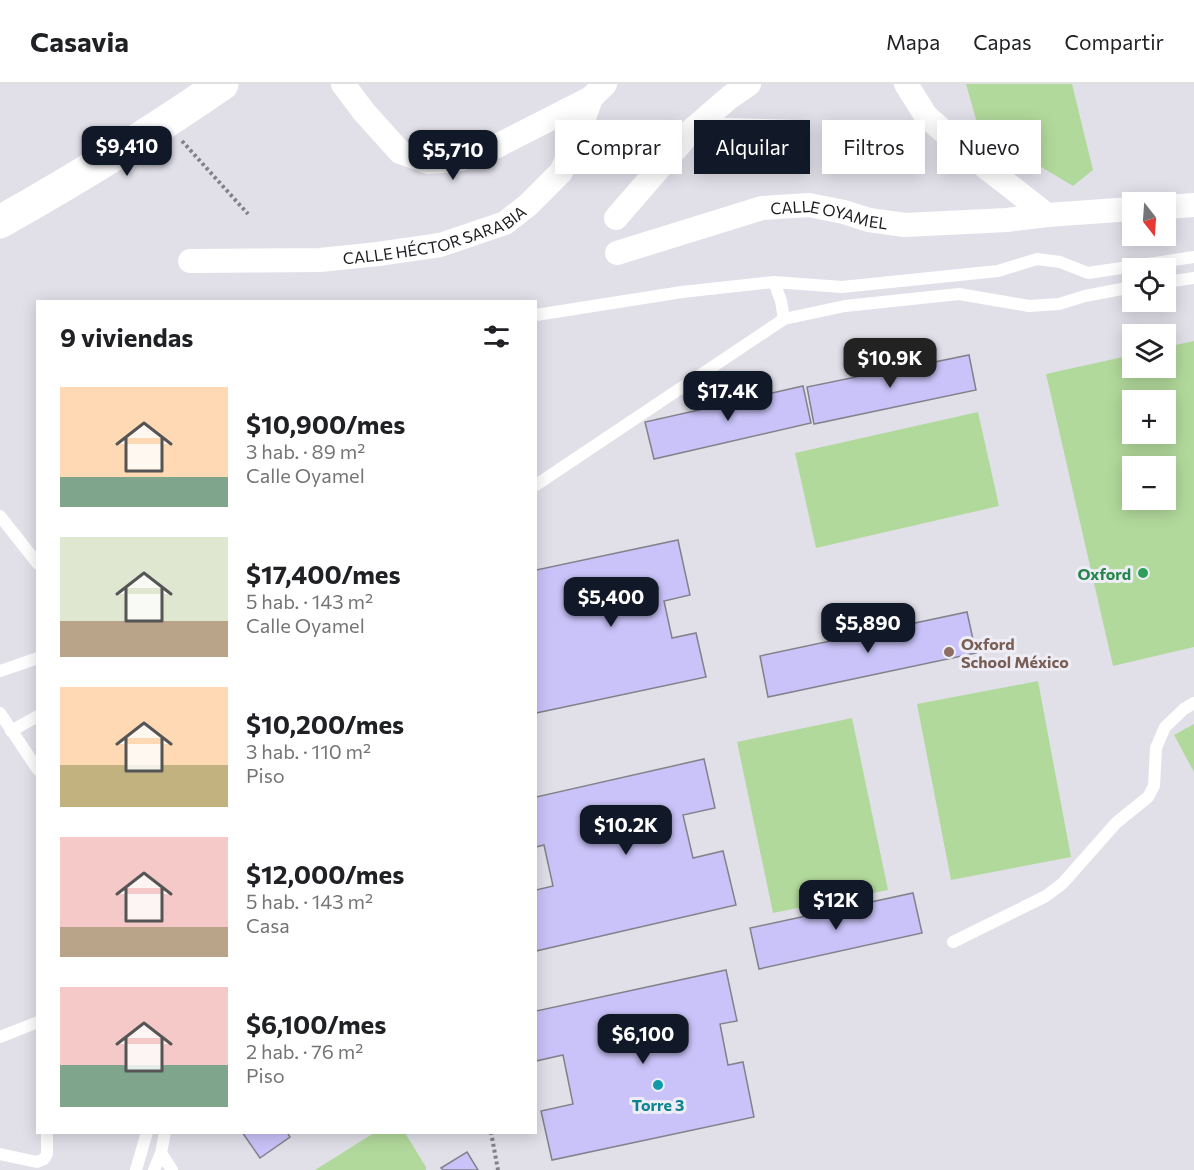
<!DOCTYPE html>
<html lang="es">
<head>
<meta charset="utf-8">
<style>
	:root { --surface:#fff; --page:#f2f2f2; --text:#202124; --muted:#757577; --line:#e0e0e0; --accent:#111827 }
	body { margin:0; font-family:Commissioner,sans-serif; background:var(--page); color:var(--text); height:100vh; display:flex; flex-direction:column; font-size:22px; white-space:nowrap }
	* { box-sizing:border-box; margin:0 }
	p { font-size:20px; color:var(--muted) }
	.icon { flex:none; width:33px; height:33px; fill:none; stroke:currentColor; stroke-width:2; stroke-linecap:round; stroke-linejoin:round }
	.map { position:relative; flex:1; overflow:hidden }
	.details { position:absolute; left:36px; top:216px; width:501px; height:834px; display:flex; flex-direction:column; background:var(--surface); border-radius:0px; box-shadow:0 3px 15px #0003 }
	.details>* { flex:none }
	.top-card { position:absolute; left:555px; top:36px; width:549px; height:54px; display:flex; gap:12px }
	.needle { width:39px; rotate:163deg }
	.buttons { position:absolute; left:1122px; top:108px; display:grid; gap:12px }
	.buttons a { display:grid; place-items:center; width:54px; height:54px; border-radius:0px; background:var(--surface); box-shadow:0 3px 15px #0003; font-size:30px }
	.price { position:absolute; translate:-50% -51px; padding:0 14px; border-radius:12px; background:var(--accent); color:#fff; font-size:20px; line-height:39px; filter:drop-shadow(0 2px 3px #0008) }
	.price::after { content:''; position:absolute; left:50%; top:36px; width:18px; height:14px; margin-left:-9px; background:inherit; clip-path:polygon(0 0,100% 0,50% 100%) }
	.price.active { background:#222; color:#fff }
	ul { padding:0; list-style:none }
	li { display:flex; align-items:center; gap:18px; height:150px; padding:0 24px }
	li span { display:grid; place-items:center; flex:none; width:168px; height:120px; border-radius:0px; color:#555 }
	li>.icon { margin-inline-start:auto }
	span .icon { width:72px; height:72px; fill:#fffc; stroke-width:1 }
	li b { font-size:26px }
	h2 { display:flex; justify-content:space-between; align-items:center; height:72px; padding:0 24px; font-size:26px }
	.pill { padding:0 21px; border-radius:0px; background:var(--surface); box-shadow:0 3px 15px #0003; font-size:21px; line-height:54px }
	.pill.active { background:var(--accent); color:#fff }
	header { display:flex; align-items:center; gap:36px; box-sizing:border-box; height:84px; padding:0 30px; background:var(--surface); border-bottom:2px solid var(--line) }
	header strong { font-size:28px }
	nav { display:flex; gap:33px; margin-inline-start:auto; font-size:21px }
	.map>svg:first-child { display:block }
	.green { fill:#b2d99c; fill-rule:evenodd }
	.building { fill:#cac3f9; stroke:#83828b; stroke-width:1.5 }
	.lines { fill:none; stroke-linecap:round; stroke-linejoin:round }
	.path { stroke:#828188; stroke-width:4; stroke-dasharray:3 3; stroke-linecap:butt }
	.lane { stroke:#fff; stroke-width:12 }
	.street { stroke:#fff; stroke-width:24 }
	.secondary { stroke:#fff; stroke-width:33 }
	.leisure-dot { fill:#2e9e5b; stroke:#eeedf6; stroke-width:2 }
	.education-dot { fill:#8d6e63; stroke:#eeedf6; stroke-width:2 }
	.culture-dot { fill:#0f9aa8; stroke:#eeedf6; stroke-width:2 }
	.labels { text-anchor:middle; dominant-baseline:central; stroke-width:6; stroke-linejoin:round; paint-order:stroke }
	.street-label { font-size:16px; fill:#1c1b1f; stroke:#eeedf6 }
	.leisure-label { font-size:16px; font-weight:bold; fill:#27864d; stroke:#eeedf6; text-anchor:end }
	.education-label { font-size:16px; font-weight:bold; fill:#785e54; stroke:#eeedf6; text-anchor:start }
	.culture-label { font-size:16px; font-weight:bold; fill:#0d838f; stroke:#eeedf6 }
</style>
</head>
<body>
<header>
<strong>Casavia</strong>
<nav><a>Mapa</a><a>Capas</a><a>Compartir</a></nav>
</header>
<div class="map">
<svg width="1194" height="1086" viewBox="0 0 1194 1086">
	<rect width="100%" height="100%" fill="#e1e0e9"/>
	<path class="green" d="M966 0H1072L1093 86 1073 102 979 46Z
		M1194 257V563L1113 582 1046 290 1132 271V284H1166V263ZM1166 316V350H1132V316ZM1166 382V416H1132V382Z
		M978 328 999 422 816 464 795 369Z
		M1038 597 1071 773 951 796 917 620Z
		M852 634 888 806 773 829 737 658Z
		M1194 640V688L1174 651Z
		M374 1049H405L426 1083V1086H315Z"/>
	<path class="building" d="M969 271 976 306 814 340 807 303 861 292 860 285 879 281 881 289Z
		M803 302 811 339 654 375 645 338 726 320 725 315 744 310 745 315Z
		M678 456 690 511 664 517 672 554 696 549 706 593 536 629V486Z
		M967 528 976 569 768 613 760 572Z
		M704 675 715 724 683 731 693 774 723 767 736 821 536 867V806L553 802 544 761 536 763V713Z
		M913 809 922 849 759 885 750 844Z
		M726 886 737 937 720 940 728 981 743 978 754 1033 552 1076 541 1027 573 1020 563 971 536 977V927Z
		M242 1048H287L290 1053 260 1074Z
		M467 1068 478 1086H443L441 1084Z"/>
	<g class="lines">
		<path class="path" d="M182 57 248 130
			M491 1048 498 1086"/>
		<path class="lane" d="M774 198 781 217 784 235
			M1166 198 1194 194
			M536 231 682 208 774 198 842 203 998 187 1037 175 1060 178 1088 189 1194 173
			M536 401 784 235 845 222 959 210 1029 222 1059 220 1085 212 1132 203
			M0 432 38 480
			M0 587 38 574
			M0 629 38 686
			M11 647 38 632
			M953 858 1046 812 1063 799 1116 739 1148 713 1154 702 1156 664 1165 643 1184 625 1194 619
			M0 953 38 938
			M161 1069 172 1086
			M0 1070 37 1078 44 1075 47 1070V1048
			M136 1086 147 1048
			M154 1086 161 1069 165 1048"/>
		<g class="street">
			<path d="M343 0 364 28 400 68 428 78 457 76 483 69 591 14"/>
			<path d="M906 0 926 32 974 74 1047 131"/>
			<path d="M693 45 798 48"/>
			<path d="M1166 123 1194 121"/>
			<path d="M616 134 693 45 730 13 749 0"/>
			<path id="s1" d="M617 169 762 124 809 121 844 128 869 136 905 141 1007 136 1047 131 1132 125"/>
			<path id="s2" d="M190 177 320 176 378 170 440 161 505 139 528 121 561 88 578 51 591 14 605 0"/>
		</g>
		<path class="secondary" d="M0 138C76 95 150 50 222 0"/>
	</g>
	<circle class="leisure-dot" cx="1143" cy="489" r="6"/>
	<circle class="education-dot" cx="949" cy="568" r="6"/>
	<circle class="culture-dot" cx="658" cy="1001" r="6"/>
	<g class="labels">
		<g class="street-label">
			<text stroke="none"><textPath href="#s1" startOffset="220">CALLE OYAMEL</textPath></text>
			<text stroke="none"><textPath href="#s2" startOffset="248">CALLE HÉCTOR SARABIA</textPath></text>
		</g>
		<g class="leisure-label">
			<text x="1131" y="489">Oxford</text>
		</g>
		<g class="education-label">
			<text x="961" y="559">Oxford<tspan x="961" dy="18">School México</tspan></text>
		</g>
		<g class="culture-label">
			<text x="658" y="1020">Torre 3</text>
		</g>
	</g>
</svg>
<div class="buttons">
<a><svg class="needle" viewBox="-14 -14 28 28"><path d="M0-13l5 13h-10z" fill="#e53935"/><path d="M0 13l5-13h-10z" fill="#757577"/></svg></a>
<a><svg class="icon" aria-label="locate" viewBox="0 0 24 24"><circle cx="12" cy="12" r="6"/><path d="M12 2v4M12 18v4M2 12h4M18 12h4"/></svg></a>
<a><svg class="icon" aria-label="layers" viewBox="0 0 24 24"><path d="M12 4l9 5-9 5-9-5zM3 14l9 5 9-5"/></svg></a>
<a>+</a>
<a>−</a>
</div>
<b class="price" style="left:127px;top:93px">$9,410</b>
<b class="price" style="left:453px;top:97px">$5,710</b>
<b class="price active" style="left:890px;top:305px">$10.9K</b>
<b class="price" style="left:728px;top:338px">$17.4K</b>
<b class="price" style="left:611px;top:544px">$5,400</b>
<b class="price" style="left:868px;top:570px">$5,890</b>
<b class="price" style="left:626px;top:772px">$10.2K</b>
<b class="price" style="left:836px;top:847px">$12K</b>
<b class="price" style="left:643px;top:981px">$6,100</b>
<div class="top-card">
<a class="pill">Comprar</a>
<a class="pill active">Alquilar</a>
<a class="pill">Filtros</a>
<a class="pill">Nuevo</a>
</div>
<section class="details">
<h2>9 viviendas<svg class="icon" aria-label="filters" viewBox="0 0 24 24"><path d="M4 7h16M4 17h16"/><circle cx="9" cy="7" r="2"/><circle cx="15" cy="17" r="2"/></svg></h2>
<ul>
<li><span style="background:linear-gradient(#ffd9b3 75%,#7fa58c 0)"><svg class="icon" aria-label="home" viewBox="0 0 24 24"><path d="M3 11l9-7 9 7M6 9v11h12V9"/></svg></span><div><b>$10,900/mes</b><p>3 hab. · 89 m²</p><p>Calle Oyamel</p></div></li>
<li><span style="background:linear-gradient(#dfe7d0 70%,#b9a48a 0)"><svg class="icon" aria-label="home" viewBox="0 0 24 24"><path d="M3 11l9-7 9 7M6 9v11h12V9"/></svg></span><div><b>$17,400/mes</b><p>5 hab. · 143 m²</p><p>Calle Oyamel</p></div></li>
<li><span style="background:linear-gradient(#ffd9b3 65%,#c2b280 0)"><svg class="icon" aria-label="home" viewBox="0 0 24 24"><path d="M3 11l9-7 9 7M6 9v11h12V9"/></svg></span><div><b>$10,200/mes</b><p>3 hab. · 110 m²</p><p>Piso</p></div></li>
<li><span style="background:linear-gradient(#f6c9c9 75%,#b9a48a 0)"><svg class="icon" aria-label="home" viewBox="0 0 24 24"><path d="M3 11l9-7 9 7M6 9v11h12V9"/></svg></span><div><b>$12,000/mes</b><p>5 hab. · 143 m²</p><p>Casa</p></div></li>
<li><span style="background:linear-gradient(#f6c9c9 65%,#7fa58c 0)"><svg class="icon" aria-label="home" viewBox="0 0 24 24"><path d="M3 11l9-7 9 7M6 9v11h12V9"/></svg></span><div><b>$6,100/mes</b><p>2 hab. · 76 m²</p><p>Piso</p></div></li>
</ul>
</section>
</div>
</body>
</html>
